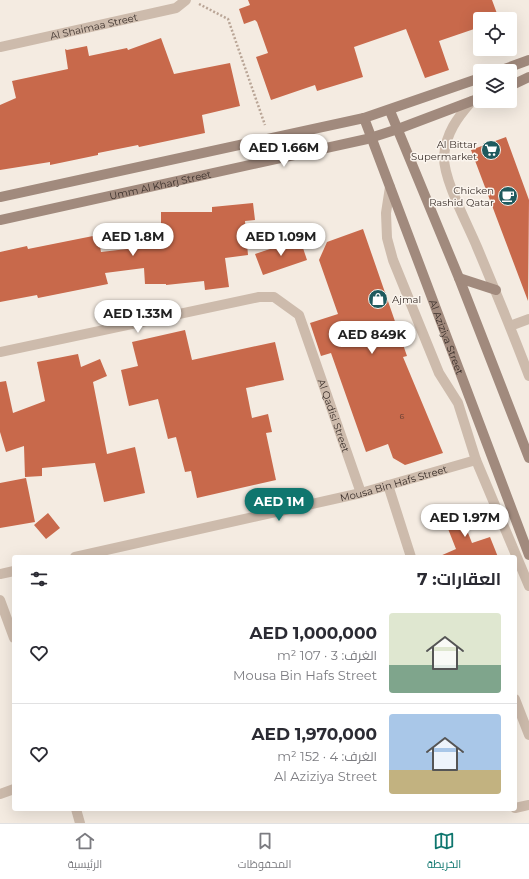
<!DOCTYPE html>
<html lang="ar">
<head>
<meta charset="utf-8">
<style>
	:root { --surface:#fff; --page:#f7f7f7; --text:#2b2b33; --muted:#7c7c81; --line:#e1e1e2; --accent:#0f766e }
	body { margin:0; font-family:Montserrat,Cairo,sans-serif; background:var(--page); color:var(--text); direction:rtl; height:100vh; display:flex; flex-direction:column; font-size:15px; white-space:nowrap }
	* { box-sizing:border-box; margin:0 }
	p { font-size:13px; color:var(--muted) }
	.icon { flex:none; width:22px; height:22px; fill:none; stroke:currentColor; stroke-width:2; stroke-linecap:round; stroke-linejoin:round }
	.map { position:relative; flex:1; overflow:hidden; direction:ltr }
	.panel { position:absolute; left:12px; top:555px; width:505px; height:256px; display:flex; flex-direction:column; background:var(--surface); border-radius:4px; box-shadow:0 4px 16px #0002; direction:rtl }
	.panel>* { flex:none }
	.controls { position:absolute; left:473px; top:12px; display:grid; gap:8px }
	.controls a { display:grid; place-items:center; width:44px; height:44px; border-radius:4px; background:var(--surface); box-shadow:0 4px 16px #0002; font-size:20px }
	.price { position:absolute; translate:-50% -34px; padding:0 9px; border-radius:14px; background:#fff; color:#222; font-size:13px; line-height:26px; filter:drop-shadow(0 1px 2px #0008) }
	.price::after { content:''; position:absolute; left:50%; top:24px; width:12px; height:9px; margin-left:-6px; background:inherit; clip-path:polygon(0 0,100% 0,50% 100%) }
	.price.current { background:var(--accent); color:#fff }
	ul { padding:0; list-style:none }
	li { display:flex; align-items:center; gap:12px; height:100px; padding:0 16px }
	li+li { border-top:1px solid var(--line) }
	li span { display:grid; place-items:center; flex:none; width:112px; height:80px; border-radius:4px; color:#555 }
	li>.icon { margin-inline-start:auto }
	span .icon { width:48px; height:48px; fill:#fffc; stroke-width:1 }
	li b { font-size:17px }
	h2 { display:flex; justify-content:space-between; align-items:center; height:48px; padding:0 16px; font-size:17px }
	.menu { display:flex; justify-content:space-around; align-items:center; height:56px; border-top:1px solid var(--line); background:var(--surface); font-size:11px; color:var(--muted) }
	.menu a { display:grid; justify-items:center; gap:2px }
	.menu .current { color:var(--accent) }
	.map>svg:first-child { display:block }
	.building { fill:#c8694b }
	.lines { fill:none; stroke-linecap:round; stroke-linejoin:round }
	.path { stroke:#b9a596; stroke-width:2.5; stroke-dasharray:2 2; stroke-linecap:butt }
	.lane { stroke:#cdbbac; stroke-width:10 }
	.street { stroke:#cdbbac; stroke-width:10 }
	.secondary { stroke:#a18a7d; stroke-width:10 }
	.labels { text-anchor:middle; dominant-baseline:central; stroke-width:3; stroke-linejoin:round; paint-order:stroke }
	.number-label { font-size:8px; fill:#5e3e33 }
	.street-label { font-size:10px; fill:#3b302b; stroke:#fbf5ee }
	.poi-label { font-size:10px; fill:#3b302b; stroke:#fbf5ee; text-anchor:end }
</style>
</head>
<body>
<div class="map">
<svg width="529" height="823" viewBox="0 0 529 823">
	<rect width="100%" height="100%" fill="#f4ebe1"/>
	<path class="building" d="M248 0H492L499 19H480V27L439 41 449 70 425 78 406 29 354 47 363 77 317 91 315 85 271 100 256 57 268 53 257 22 255 20 244 24 239 9 250 5Z
		M161 38 174 74 230 63 240 106 202 115 205 133 139 147 138 145 98 153V155L50 165V162L0 170V105L16 98 12 81 68 69 65 49 67 50 87 46 89 56 127 48 128 50Z
		M506 137 529 200 528 301 471 150Z
		M253 203 255 220 245 221 248 255 225 258 229 287 205 290 204 281 166 285V284H145L144 268 105 273 108 284 38 298 37 295 0 302V252L27 246 28 249 98 235 101 252 161 245V212H212V207Z
		M363 229 407 356 403 357 443 453 405 465 393 458 388 444 366 452 331 353 321 356 310 323 338 314 319 260 327 242Z
		M300 239 307 260 263 275 255 254Z
		M185 330 192 360 275 342 284 380 246 388 252 418 268 414 272 432 266 433 276 480 197 498 191 471 185 472 176 437 168 439 158 399 129 406 121 370 138 366 132 342Z
		M78 354 81 367 100 359 107 376 93 382 107 454 135 447 145 493 104 502 95 463 42 468V476L25 477 24 446 6 452 0 432V382L6 381 13 413 45 401 37 362Z
		M26 478 35 522 0 528V483Z
		M457 505 472 543 490 537 498 557H440V556L456 549 441 511Z
		M48 513 60 528 46 539 34 525Z"/>
	<g class="lines">
		<path class="path" d="M199 4 228 19 265 125"/>
		<path class="lane" d="M390 187 386 213 387 238 393 260 439 373 458 403 476 460 529 586
			M388 485 411 557
			M515 699 529 735
			M515 808 529 805"/>
		<g class="street">
			<path id="s1" d="M0 47 176 8 186 0"/>
			<path d="M472 101C457 118 446 133 444 156 443 179 468 225 477 247 495 290 513 333 529 376"/>
			<path d="M510 326 529 319"/>
			<path id="s2" d="M0 352 259 297H274L299 315 361 493"/>
			<path id="s3" d="M75 557 361 493 476 460"/>
			<path d="M0 574 14 571"/>
			<path d="M0 600 14 638"/>
			<path d="M0 794 14 789"/>
			<path d="M76 809 80 823"/>
		</g>
		<g class="secondary">
			<path d="M499 71 529 60"/>
			<path d="M510 86 529 77"/>
			<path d="M390 111 459 278 529 458"/>
			<path id="s4" d="M364 118 529 555"/>
			<path d="M0 197 364 118 480 78"/>
			<path id="s5" d="M0 220 367 139 398 129 480 98"/>
			<path d="M459 278 496 290"/>
		</g>
	</g>
	<defs>
		<g id="supermarket-disc" transform="scale(1)"><circle r="9.5" fill="#1f5a5e" stroke="#fbf5ee"/><path d="M-6-5.5h2.5l.6 2H6L4.5 2H-2.5L-4.4-4H-6ZM-1.5 3.2a1.3 1.3 0 1 0 .1 0ZM3 3.2a1.3 1.3 0 1 0 .1 0Z" fill="#fff"/></g>
		<g id="cafe-disc" transform="scale(1)"><circle r="9.5" fill="#1f5a5e" stroke="#fbf5ee"/><path d="M-5.5-4.5H6V0H3Q3 3.5 0 3.5H-2.5Q-5.5 3.5-5.5 0ZM3-3.2v2h1.7v-2ZM-6 4.5H4V6H-6Z" fill="#fff"/></g>
		<g id="shop-disc" transform="scale(1)"><circle r="9.5" fill="#1f5a5e" stroke="#fbf5ee"/><path d="M-5-2.5h2.3a2.7 3.5 0 0 1 5.4 0H5L5.5 6h-11ZM-1.5-2.5h3a1.5 2.3 0 0 0-3 0Z" fill="#fff"/></g>
	</defs>
	<g fill-rule="evenodd">
		<use href="#supermarket-disc" x="491" y="150"/>
		<use href="#cafe-disc" x="508" y="196"/>
		<use href="#shop-disc" x="378" y="299"/>
	</g>
	<g class="labels">
		<g class="number-label">
			<text x="402" y="416">6</text>
		</g>
		<g class="street-label">
			<text stroke="none"><textPath href="#s1" startOffset="96">Al Shaimaa Street</textPath></text>
			<text stroke="none"><textPath href="#s5" startOffset="164">Umm Al Kharj Street</textPath></text>
			<text stroke="none"><textPath href="#s4" startOffset="234">Al Aziziya Street</textPath></text>
			<text stroke="none"><textPath href="#s2" startOffset="417">Al Qadisi Street</textPath></text>
			<text stroke="none"><textPath href="#s3" startOffset="327">Mousa Bin Hafs Street</textPath></text>
		</g>
		<g class="poi-label">
			<text x="477" y="144">Al Bittar<tspan x="477" dy="12">Supermarket</tspan></text>
			<text x="494" y="190">Chicken<tspan x="494" dy="12">Rashid Qatar</tspan></text>
			<text x="392" y="299" text-anchor="start">Ajmal</text>
		</g>
	</g>
</svg>
<div class="controls">
<a><svg class="icon" aria-label="locate" viewBox="0 0 24 24"><circle cx="12" cy="12" r="6"/><path d="M12 2v4M12 18v4M2 12h4M18 12h4"/></svg></a>
<a><svg class="icon" aria-label="layers" viewBox="0 0 24 24"><path d="M12 4l9 5-9 5-9-5zM3 14l9 5 9-5"/></svg></a>
</div>
<b class="price" style="left:284px;top:168px">AED 1.66M</b>
<b class="price" style="left:133px;top:257px">AED 1.8M</b>
<b class="price" style="left:281px;top:257px">AED 1.09M</b>
<b class="price" style="left:138px;top:334px">AED 1.33M</b>
<b class="price" style="left:372px;top:355px">AED 849K</b>
<b class="price current" style="left:279px;top:522px">AED 1M</b>
<b class="price" style="left:465px;top:538px">AED 1.97M</b>
<section class="panel">
<h2>العقارات: 7<svg class="icon" aria-label="filters" viewBox="0 0 24 24"><path d="M4 7h16M4 17h16"/><circle cx="9" cy="7" r="2"/><circle cx="15" cy="17" r="2"/></svg></h2>
<ul>
<li><span style="background:linear-gradient(#dfe7d0 65%,#7fa58c 0)"><svg class="icon" aria-label="home" viewBox="0 0 24 24"><path d="M3 11l9-7 9 7M6 9v11h12V9"/></svg></span><div><b>AED 1,000,000</b><p>الغرف: 3 · 107 m²</p><p>Mousa Bin Hafs Street</p></div><svg class="icon" aria-label="heart" viewBox="0 0 24 24"><path d="M12 20l-8-8c-3-5 5-10 8-4 3-6 11-1 8 4z"/></svg></li>
<li><span style="background:linear-gradient(#a9c7e8 70%,#c2b280 0)"><svg class="icon" aria-label="home" viewBox="0 0 24 24"><path d="M3 11l9-7 9 7M6 9v11h12V9"/></svg></span><div><b>AED 1,970,000</b><p>الغرف: 4 · 152 m²</p><p>Al Aziziya Street</p></div><svg class="icon" aria-label="heart" viewBox="0 0 24 24"><path d="M12 20l-8-8c-3-5 5-10 8-4 3-6 11-1 8 4z"/></svg></li>
</ul>
</section>
</div>
<nav class="menu">
<a class="current"><svg class="icon" aria-label="map" viewBox="0 0 24 24"><path d="M3 6l6-2 6 2 6-2v14l-6 2-6-2-6 2zM9 4v14M15 6v14"/></svg>الخريطة</a>
<a><svg class="icon" aria-label="saved" viewBox="0 0 24 24"><path d="M7 4h10v16l-5-4-5 4z"/></svg>المحفوظات</a>
<a><svg class="icon" aria-label="home" viewBox="0 0 24 24"><path d="M3 11l9-7 9 7M6 9v11h12V9"/></svg>الرئيسية</a>
</nav>
</body>
</html>
